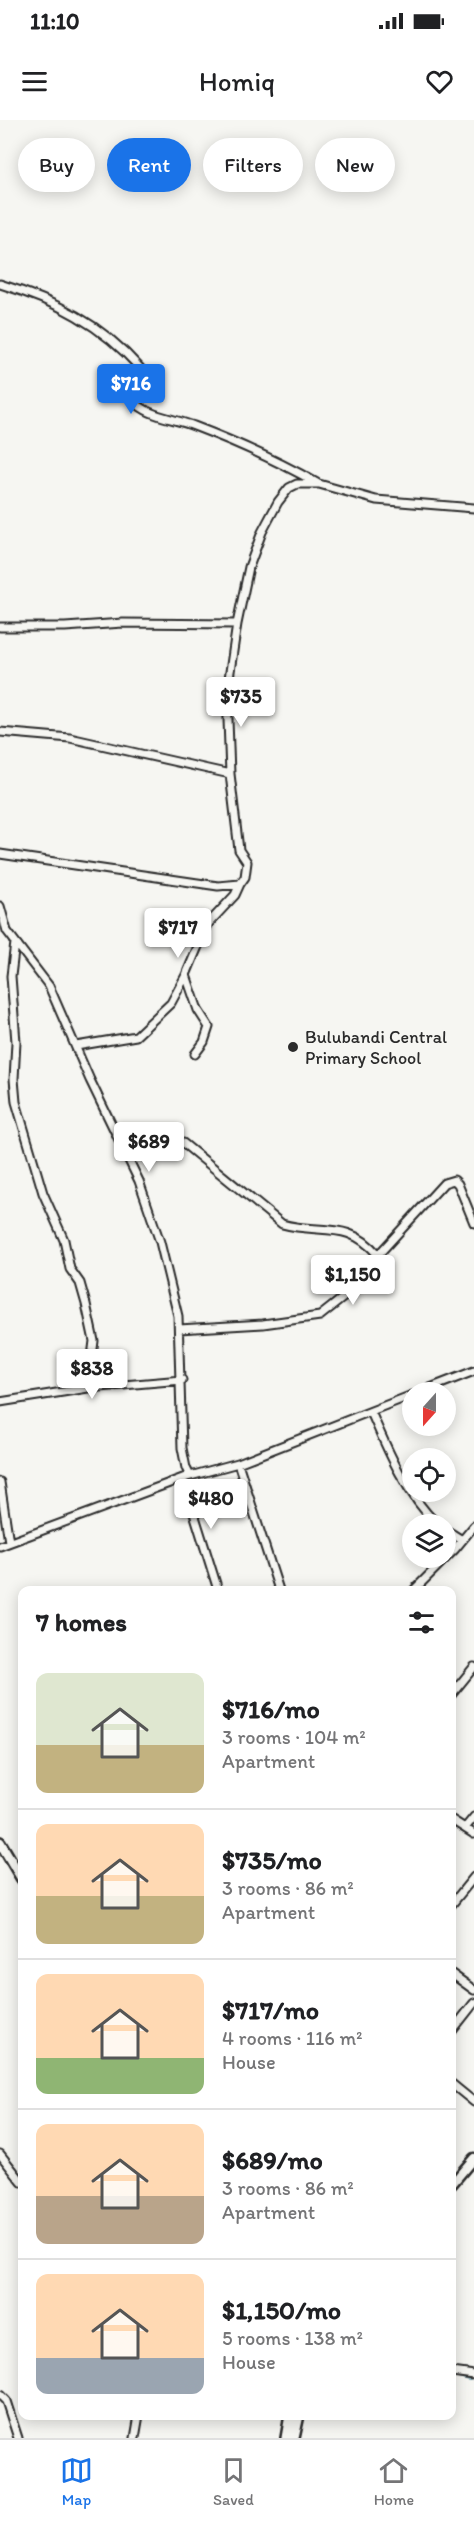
<!DOCTYPE html>
<html lang="en">
<head>
<meta charset="utf-8">
<style>
	:root { --surface:#fff; --page:#f6f6f6; --text:#202124; --muted:#757577; --line:#e0e0e0; --accent:#1a73e8 }
	body { margin:0; font-family:Itim,sans-serif; background:var(--page); color:var(--text); height:100vh; display:flex; flex-direction:column; font-size:22px; white-space:nowrap }
	* { box-sizing:border-box; margin:0 }
	p { font-size:20px; color:var(--muted) }
	.icon { flex:none; width:33px; height:33px; fill:none; stroke:currentColor; stroke-width:2; stroke-linecap:round; stroke-linejoin:round }
	.map { position:relative; flex:1; overflow:hidden }
	.details { position:absolute; left:18px; top:1466px; width:438px; height:834px; display:flex; flex-direction:column; background:var(--surface); border-radius:12px; box-shadow:0 3px 15px #0003 }
	.details>* { flex:none }
	.hud { position:absolute; left:18px; top:18px; width:438px; height:54px; display:flex; gap:12px }
	.needle { width:39px; rotate:201deg }
	.tools { position:absolute; left:402px; top:1262px; display:grid; gap:12px }
	.tools a { display:grid; place-items:center; width:54px; height:54px; border-radius:50%; background:var(--surface); box-shadow:0 3px 15px #0003; font-size:30px }
	.price { position:absolute; translate:-50% -51px; padding:0 14px; border-radius:6px; background:#fff; color:#222; font-size:20px; line-height:39px; filter:drop-shadow(0 2px 3px #0008) }
	.price::after { content:''; position:absolute; left:50%; top:36px; width:18px; height:14px; margin-left:-9px; background:inherit; clip-path:polygon(0 0,100% 0,50% 100%) }
	.price.on { background:var(--accent); color:#fff }
	ul { padding:0; list-style:none }
	li { display:flex; align-items:center; gap:18px; height:150px; padding:0 18px }
	li+li { border-top:2px solid var(--line) }
	li span { display:grid; place-items:center; flex:none; width:168px; height:120px; border-radius:12px; color:#555 }
	li>.icon { margin-inline-start:auto }
	span .icon { width:72px; height:72px; fill:#fffc; stroke-width:1 }
	li b { font-size:26px }
	h2 { display:flex; justify-content:space-between; align-items:center; height:72px; padding:0 18px; font-size:26px }
	.pill { padding:0 21px; border-radius:27px; background:var(--surface); box-shadow:0 3px 15px #0003; font-size:21px; line-height:54px }
	.pill.on { background:var(--accent); color:#fff }
	.status { display:flex; justify-content:space-between; align-items:center; height:42px; padding:0 30px; background:var(--surface); direction:ltr }
	.status svg { height:16px; fill:currentColor }
	header { display:flex; justify-content:space-between; align-items:center; height:78px; padding:0 18px; background:var(--surface); font-size:27px; font-weight:600 }
	.menu { display:flex; justify-content:space-around; align-items:center; height:84px; border-top:2px solid var(--line); background:var(--surface); font-size:16px; color:var(--muted) }
	.menu a { display:grid; justify-items:center; gap:3px }
	.menu .on { color:var(--accent) }
	.map>svg:first-child { display:block }
	.lines { fill:none; stroke-linecap:round; stroke-linejoin:round }
	.stream { stroke:#6895a2; stroke-width:2 }
	.minor-casing { stroke:#2b2b2b; stroke-width:11 }
	.tertiary-casing { stroke:#2b2b2b; stroke-width:13 }
	.secondary-casing { stroke:#2b2b2b; stroke-width:14 }
	.minor { stroke:#f6f6f2; stroke-width:7 }
	.tertiary { stroke:#f6f6f2; stroke-width:8 }
	.secondary { stroke:#f6f6f2; stroke-width:9 }
	.poi-dot { fill:#2b2b2b; stroke:#f6f6f2; stroke-width:2 }
	.labels { text-anchor:middle; dominant-baseline:central; stroke-width:4.5; stroke-linejoin:round; paint-order:stroke }
	.poi-label { font-size:18px; fill:#2b2b2b; stroke:#f6f6f2; text-anchor:start }
</style>
</head>
<body>
<div class="status"><b>11:10</b><svg viewBox="0 0 49 12"><path d="M0 12V9h3v3zM5 12V6h3v6zM10 12V3h3v9zM15 12V0h3v12zM26 1h20v11H26zM47 4h2v5h-2z"/></svg></div>
<header><svg class="icon" aria-label="menu" viewBox="0 0 24 24"><path d="M4 6h16M4 12h16M4 18h16"/></svg>Homiq<svg class="icon" aria-label="heart" viewBox="0 0 24 24"><path d="M12 20l-8-8c-3-5 5-10 8-4 3-6 11-1 8 4z"/></svg></header>
<div class="map">
<svg width="474" height="2318" viewBox="0 0 474 2318">
	<rect width="100%" height="100%" fill="#f6f6f2"/>
	<filter id="ink" filterUnits="userSpaceOnUse"><feTurbulence type="fractalNoise" baseFrequency=".0167" numOctaves="2"/><feDisplacementMap in="SourceGraphic" scale="12" xChannelSelector="R" yChannelSelector="G"/><feConvolveMatrix kernelMatrix="1 2 1 2 8 2 1 2 1" color-interpolation-filters="sRGB"/></filter>
	<g filter="url(#ink)">
		<g class="lines">
			<path class="stream" d="M458 2257 470 2260"/>
			<g class="minor-casing">
				<path id="minor" d="M0 164C56 181 101 204 140 248L137 265 138 285C153 297 176 299 194 306 236 322 278 341 317 363
					M0 507H65L123 503 237 504
					M0 612 70 618 230 654
					M0 734 218 766 240 764 245 757 247 742 239 730 230 654 227 572 237 504 249 447 262 412 278 382 289 368 297 364H319L376 380 474 388
					M0 786 7 811 49 866 90 960 139 1061 160 1122 178 1196 182 1328 186 1348 190 1356
					M15 823 11 856 16 922 14 959 16 982 43 1073 64 1120 70 1149 80 1163 86 1184 94 1221 88 1268
					M76 926 136 916 171 883 186 855
					M195 934 204 922 209 907 198 890 186 855 207 805 235 775 240 764
					M183 1023 282 1104C320 1115 348 1099 378 1135
					M179 1209 263 1204 320 1196 344 1177 378 1135 444 1063 454 1060 458 1064 474 1103
					M420 1272 474 1251
					M0 1282 88 1268 182 1260
					M371 1292C388 1331 406 1374 437 1404
					M238 1343 279 1470
					M183 1358 218 1470
					M0 1362 9 1422
					M446 1410 462 1420
					M0 1426 183 1358 238 1343 412 1275
					M414 1470 455 1429 474 1406
					M452 1574 474 1547
					M452 1700 474 1714
					M465 1708 474 1697
					M452 1784 474 1757
					M452 1854 474 1870
					M452 1911 474 1883
					M452 1964 474 1982
					M0 2034 22 2062
					M452 2252 474 2255
					M0 2275 6 2281 18 2318
					M135 2318 139 2295"/>
			</g>
			<g class="tertiary-casing">
				<path id="tertiary" d="M452 2064 474 2038"/>
			</g>
			<g class="secondary-casing">
				<path id="secondary" d="M0 1722 22 1759
					M286 2318 290 2295
					M294 2318 299 2295"/>
			</g>
			<use href="#minor" class="minor"/>
			<use href="#tertiary" class="tertiary"/>
			<use href="#secondary" class="secondary"/>
		</g>
	</g>
	<circle class="poi-dot" cx="293" cy="927" r="6"/>
	<g class="labels">
		<g class="poi-label">
			<text x="305" y="917">Bulubandi Central<tspan x="305" dy="21">Primary School</tspan></text>
		</g>
	</g>
</svg>
<div class="tools">
<a><svg class="needle" viewBox="-14 -14 28 28"><path d="M0-13l5 13h-10z" fill="#e53935"/><path d="M0 13l5-13h-10z" fill="#757577"/></svg></a>
<a><svg class="icon" aria-label="locate" viewBox="0 0 24 24"><circle cx="12" cy="12" r="6"/><path d="M12 2v4M12 18v4M2 12h4M18 12h4"/></svg></a>
<a><svg class="icon" aria-label="layers" viewBox="0 0 24 24"><path d="M12 4l9 5-9 5-9-5zM3 14l9 5 9-5"/></svg></a>
</div>
<b class="price on" style="left:131px;top:295px">$716</b>
<b class="price" style="left:241px;top:608px">$735</b>
<b class="price" style="left:178px;top:839px">$717</b>
<b class="price" style="left:149px;top:1053px">$689</b>
<b class="price" style="left:353px;top:1186px">$1,150</b>
<b class="price" style="left:92px;top:1280px">$838</b>
<b class="price" style="left:211px;top:1410px">$480</b>
<div class="hud">
<a class="pill">Buy</a>
<a class="pill on">Rent</a>
<a class="pill">Filters</a>
<a class="pill">New</a>
</div>
<section class="details">
<h2>7 homes<svg class="icon" aria-label="filters" viewBox="0 0 24 24"><path d="M4 7h16M4 17h16"/><circle cx="9" cy="7" r="2"/><circle cx="15" cy="17" r="2"/></svg></h2>
<ul>
<li><span style="background:linear-gradient(#dfe7d0 60%,#c2b280 0)"><svg class="icon" aria-label="home" viewBox="0 0 24 24"><path d="M3 11l9-7 9 7M6 9v11h12V9"/></svg></span><div><b>$716/mo</b><p>3 rooms · 104 m²</p><p>Apartment</p></div></li>
<li><span style="background:linear-gradient(#ffd9b3 60%,#c2b280 0)"><svg class="icon" aria-label="home" viewBox="0 0 24 24"><path d="M3 11l9-7 9 7M6 9v11h12V9"/></svg></span><div><b>$735/mo</b><p>3 rooms · 86 m²</p><p>Apartment</p></div></li>
<li><span style="background:linear-gradient(#ffd9b3 70%,#8fb573 0)"><svg class="icon" aria-label="home" viewBox="0 0 24 24"><path d="M3 11l9-7 9 7M6 9v11h12V9"/></svg></span><div><b>$717/mo</b><p>4 rooms · 116 m²</p><p>House</p></div></li>
<li><span style="background:linear-gradient(#ffd9b3 60%,#b9a48a 0)"><svg class="icon" aria-label="home" viewBox="0 0 24 24"><path d="M3 11l9-7 9 7M6 9v11h12V9"/></svg></span><div><b>$689/mo</b><p>3 rooms · 86 m²</p><p>Apartment</p></div></li>
<li><span style="background:linear-gradient(#ffd9b3 70%,#9aa5b1 0)"><svg class="icon" aria-label="home" viewBox="0 0 24 24"><path d="M3 11l9-7 9 7M6 9v11h12V9"/></svg></span><div><b>$1,150/mo</b><p>5 rooms · 138 m²</p><p>House</p></div></li>
</ul>
</section>
</div>
<nav class="menu">
<a class="on"><svg class="icon" aria-label="map" viewBox="0 0 24 24"><path d="M3 6l6-2 6 2 6-2v14l-6 2-6-2-6 2zM9 4v14M15 6v14"/></svg>Map</a>
<a><svg class="icon" aria-label="saved" viewBox="0 0 24 24"><path d="M7 4h10v16l-5-4-5 4z"/></svg>Saved</a>
<a><svg class="icon" aria-label="home" viewBox="0 0 24 24"><path d="M3 11l9-7 9 7M6 9v11h12V9"/></svg>Home</a>
</nav>
</body>
</html>
